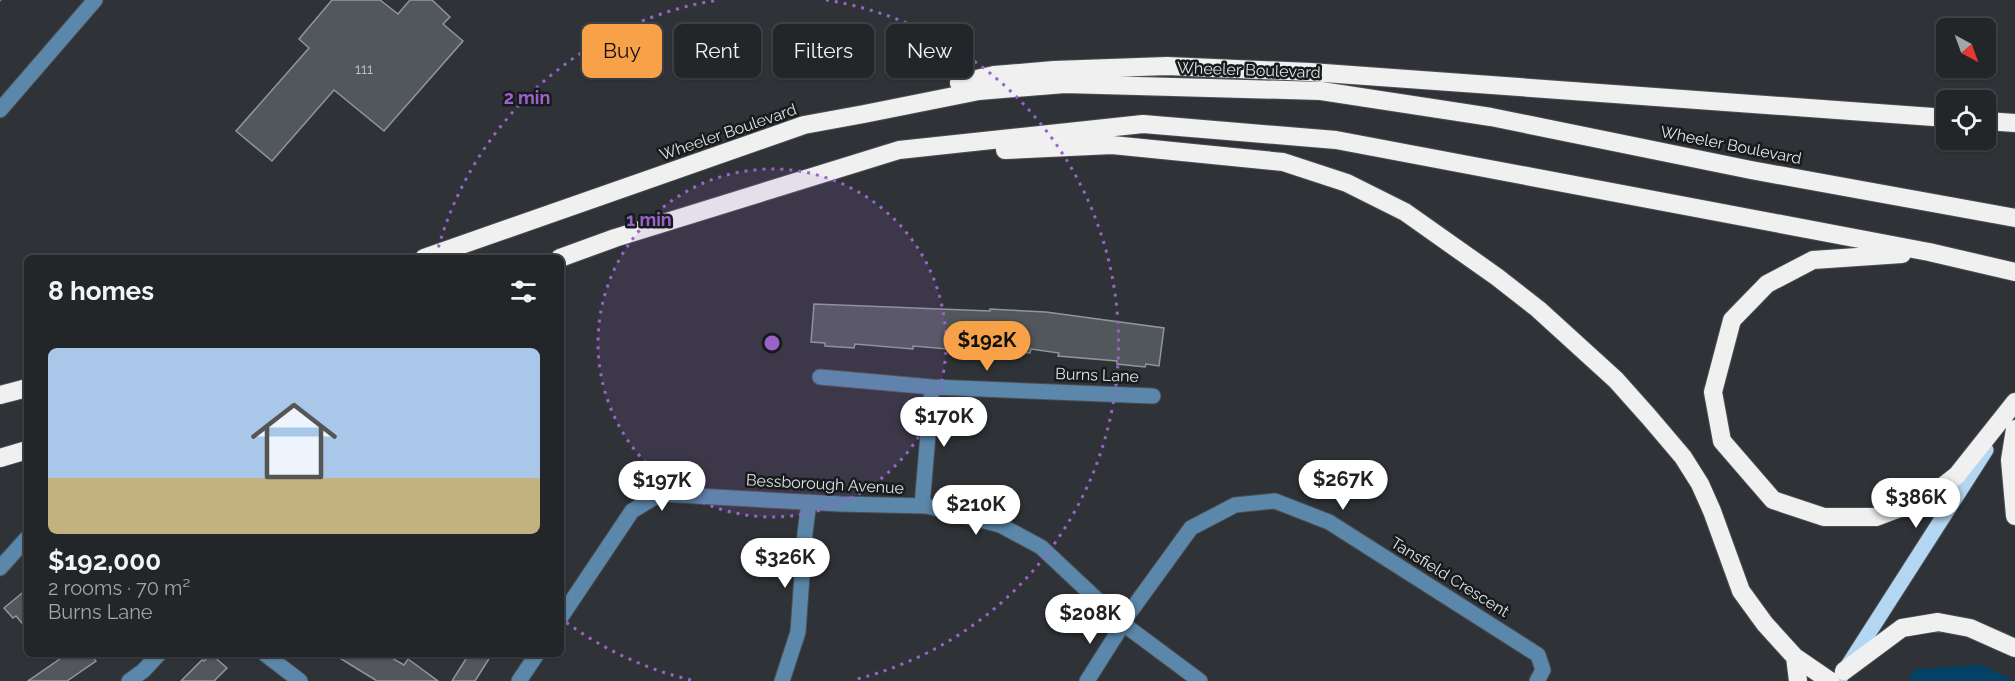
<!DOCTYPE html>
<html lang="en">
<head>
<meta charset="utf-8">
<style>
	:root { --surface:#232629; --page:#2f3235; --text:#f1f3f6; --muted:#a3a5a8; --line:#404346; --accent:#f7a149 }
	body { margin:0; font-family:Raleway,sans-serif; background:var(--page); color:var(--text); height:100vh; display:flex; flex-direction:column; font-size:22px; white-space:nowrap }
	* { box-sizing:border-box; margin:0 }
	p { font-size:20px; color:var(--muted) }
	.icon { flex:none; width:33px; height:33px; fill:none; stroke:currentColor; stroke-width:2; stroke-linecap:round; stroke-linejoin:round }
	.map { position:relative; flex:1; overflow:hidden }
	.panel { position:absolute; left:24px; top:255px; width:540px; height:402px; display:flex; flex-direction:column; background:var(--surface); border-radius:9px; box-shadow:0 2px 4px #0004,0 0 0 2px var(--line) }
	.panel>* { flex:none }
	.banner { position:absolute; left:582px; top:24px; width:570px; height:54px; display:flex; gap:12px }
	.needle { width:39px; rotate:139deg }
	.controls { position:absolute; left:1936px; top:18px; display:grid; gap:12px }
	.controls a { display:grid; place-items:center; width:60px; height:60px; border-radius:9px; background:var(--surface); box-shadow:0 2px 4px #0004,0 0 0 2px var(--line); font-size:30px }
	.price { position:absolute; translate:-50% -51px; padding:0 14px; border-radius:21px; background:#fff; color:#222; font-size:20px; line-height:39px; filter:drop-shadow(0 2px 3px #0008) }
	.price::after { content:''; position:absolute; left:50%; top:36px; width:18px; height:14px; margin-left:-9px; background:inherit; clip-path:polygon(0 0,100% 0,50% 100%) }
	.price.active { background:var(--accent); color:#111 }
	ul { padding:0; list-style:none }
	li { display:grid; align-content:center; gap:12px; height:318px; padding:0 24px }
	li+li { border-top:2px solid var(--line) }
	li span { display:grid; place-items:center; height:186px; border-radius:9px; color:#555 }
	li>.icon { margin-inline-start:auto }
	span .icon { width:108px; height:108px; fill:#fffc; stroke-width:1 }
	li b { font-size:26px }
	h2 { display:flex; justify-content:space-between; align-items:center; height:72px; padding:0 24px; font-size:26px }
	.tag { padding:0 21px; border-radius:9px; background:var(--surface); box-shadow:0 2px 4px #0004,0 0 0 2px var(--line); font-size:21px; line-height:54px }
	.tag.active { background:var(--accent); color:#111 }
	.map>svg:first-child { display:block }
	.green { fill:#034165 }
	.building { fill:#52575c; stroke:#90969a; stroke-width:1.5 }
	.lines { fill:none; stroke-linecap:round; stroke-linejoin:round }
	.minor-casing { stroke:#4b4f53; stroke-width:17 }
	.major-casing { stroke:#4b4f53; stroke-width:17 }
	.highway-casing { stroke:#4b4f53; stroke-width:20 }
	.path { stroke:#767a7d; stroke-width:2; stroke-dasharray:3 4.5; stroke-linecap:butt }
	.minor { stroke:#5b87aa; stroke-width:15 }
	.major { stroke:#b3d6f2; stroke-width:15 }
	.highway { stroke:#f0f0f0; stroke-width:18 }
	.ring { fill:none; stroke:#9963ca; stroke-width:3; stroke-dasharray:3 6 }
	.labels { text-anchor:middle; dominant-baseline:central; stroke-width:5; stroke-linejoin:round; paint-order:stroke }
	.number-label { font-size:14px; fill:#bcc0c3 }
	.street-label { font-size:16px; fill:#e0e3e5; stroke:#181b1c }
	.centre { fill:#9963ca; stroke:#181b1c; stroke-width:3 }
	.ring-label { font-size:18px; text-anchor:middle; font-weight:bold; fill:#9963ca; stroke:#181b1c; stroke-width:5; stroke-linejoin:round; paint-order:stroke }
</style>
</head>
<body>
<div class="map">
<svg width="2015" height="681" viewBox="0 0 2015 681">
	<rect width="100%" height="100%" fill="#2f3337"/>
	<path class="green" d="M1982 665 2015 681H1908L1915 669Z"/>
	<path class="building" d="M332 0H380L398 14 410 0H432L450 17 443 24 463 41 384 131 334 90 272 161 236 131 309 48 299 39Z
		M814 304 990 311V309L1046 312 1164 328 1159 366 1146 364 1145 367 1117 364V361L1058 356 1059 353 1031 349 1030 353 971 348V351L913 346V349L855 344 854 348 825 346V343L811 342Z
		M27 589V629L16 616 13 618 4 608Z
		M67 654H90L96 661 67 681H28Z
		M211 654 227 668 214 681H181L202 660 204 661Z
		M333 654H385L404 665 408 659 438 681H377Z
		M469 654H492L475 681H452Z"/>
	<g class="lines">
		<g class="minor-casing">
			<path id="minor" d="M0 110 95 0
				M820 377 932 387 1153 396
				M922 506 932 387
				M0 568 27 538
				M561 617 632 511 660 494 840 504 927 506 1000 525 1041 547 1122 623 1200 681
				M265 654 300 681
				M129 681 143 671 159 654
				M519 681 537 654
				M782 681 798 632 805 533 809 502
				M1087 681 1118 632 1122 623 1191 528 1235 505 1275 501 1329 522 1538 655 1543 670 1537 681"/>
		</g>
		<g class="major-casing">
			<path id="major" d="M1838 681 1986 450"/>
		</g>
		<g class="highway-casing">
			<path id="highway" d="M959 83 994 75 1054 70 1167 66 1310 72 1947 118
				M1986 121 2015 123
				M1005 150 1112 145 1283 162 1347 183 1405 212 1497 277 1538 309 1616 380 1649 417 1683 457 1700 484 1712 511 1741 591 1765 624 1795 657 1830 681
				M1902 254 1813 260 1767 284 1732 320 1713 392 1722 441 1773 500 1824 517H1876L1929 497 1957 475 2015 402
				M424 258 804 125 864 114 979 91 1065 84 1321 91 1491 117 1751 170 2015 218
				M560 258 615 238 899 150 1143 124 1336 140 1929 252 2015 272
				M0 395 27 388
				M2015 429 2010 460 2015 516
				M0 458 27 450
				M1795 657 1798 681
				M1844 671 1902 628 1938 622 1970 628 2015 648"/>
		</g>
		<path class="path" d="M0 1 1 0"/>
		<use href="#minor" class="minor"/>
		<use href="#major" class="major"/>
		<use href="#highway" class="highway"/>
	</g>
	<circle cx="772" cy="343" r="174" fill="#9963ca" fill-opacity=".12"/>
	<g class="ring">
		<circle cx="772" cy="343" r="174"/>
		<path d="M691 680A347 347 0 0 1 563 620M436 256A347 347 0 0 1 718 0M826 0A347 347 0 0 1 853 680"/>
	</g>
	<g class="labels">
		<g class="number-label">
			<text x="364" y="69">111</text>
		</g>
		<g class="street-label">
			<text transform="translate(1249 70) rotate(2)">Wheeler Boulevard</text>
			<text transform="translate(728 132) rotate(-19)">Wheeler Boulevard</text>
			<text transform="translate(1731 145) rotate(11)">Wheeler Boulevard</text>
			<text transform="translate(1097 375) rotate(2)">Burns Lane</text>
			<text transform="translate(825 484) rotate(3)">Bessborough Avenue</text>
			<text transform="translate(1450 577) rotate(32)">Tansfield Crescent</text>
		</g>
	</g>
	<circle cx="772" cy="343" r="9" class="centre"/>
	<g class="ring-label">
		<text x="527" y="104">2 min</text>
		<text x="649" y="226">1 min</text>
	</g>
</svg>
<div class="controls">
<a><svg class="needle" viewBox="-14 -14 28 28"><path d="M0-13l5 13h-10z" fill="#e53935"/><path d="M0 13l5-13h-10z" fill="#a3a5a8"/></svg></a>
<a><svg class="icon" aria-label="locate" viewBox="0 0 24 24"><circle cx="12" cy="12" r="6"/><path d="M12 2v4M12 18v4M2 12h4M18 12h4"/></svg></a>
</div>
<b class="price active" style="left:987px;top:372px">$192K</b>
<b class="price" style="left:944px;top:448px">$170K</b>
<b class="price" style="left:1343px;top:511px">$267K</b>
<b class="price" style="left:662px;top:512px">$197K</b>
<b class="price" style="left:1916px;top:529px">$386K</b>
<b class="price" style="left:976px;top:536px">$210K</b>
<b class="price" style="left:785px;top:589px">$326K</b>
<b class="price" style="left:1090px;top:645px">$208K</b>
<div class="banner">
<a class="tag active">Buy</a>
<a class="tag">Rent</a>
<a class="tag">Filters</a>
<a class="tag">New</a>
</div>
<section class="panel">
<h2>8 homes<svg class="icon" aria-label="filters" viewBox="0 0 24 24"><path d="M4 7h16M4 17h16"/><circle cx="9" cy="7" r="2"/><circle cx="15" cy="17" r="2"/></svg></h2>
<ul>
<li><span style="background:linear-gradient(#a9c7e8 70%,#c2b280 0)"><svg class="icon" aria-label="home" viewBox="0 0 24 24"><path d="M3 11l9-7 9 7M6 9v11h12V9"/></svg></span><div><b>$192,000</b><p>2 rooms · 70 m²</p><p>Burns Lane</p></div></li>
</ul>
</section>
</div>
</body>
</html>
